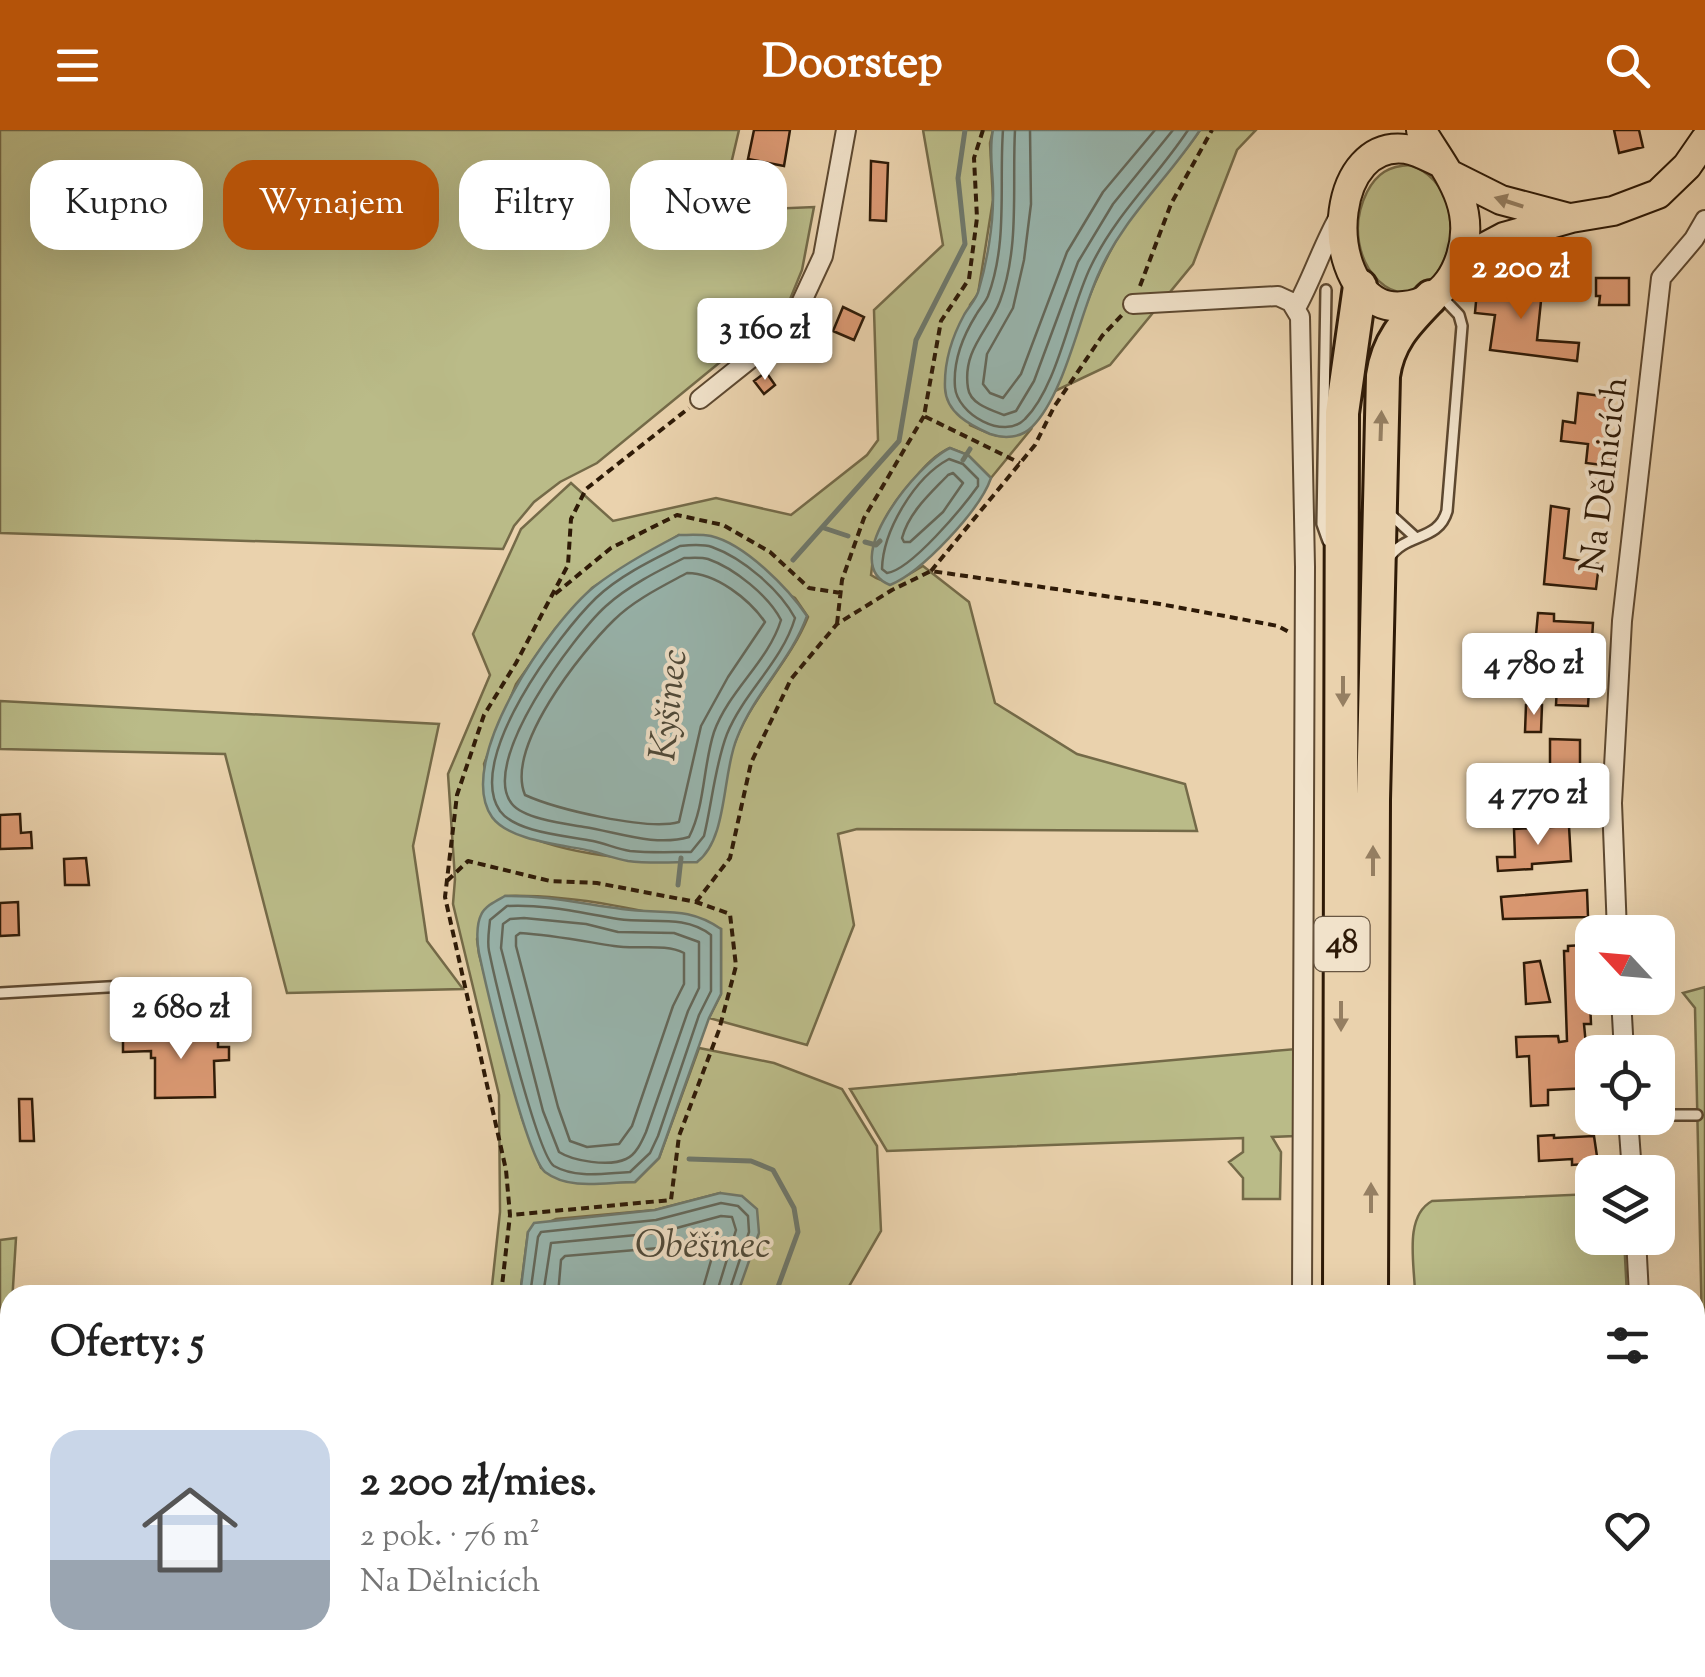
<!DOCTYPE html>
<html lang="pl">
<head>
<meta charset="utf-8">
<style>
	:root { --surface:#fff; --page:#f2f2f2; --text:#222; --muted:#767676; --line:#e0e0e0; --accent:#b45309 }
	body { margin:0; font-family:"Sorts Mill Goudy",serif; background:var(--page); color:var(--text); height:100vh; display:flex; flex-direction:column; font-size:38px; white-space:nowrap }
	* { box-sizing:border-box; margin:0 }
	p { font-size:32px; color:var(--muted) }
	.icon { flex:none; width:55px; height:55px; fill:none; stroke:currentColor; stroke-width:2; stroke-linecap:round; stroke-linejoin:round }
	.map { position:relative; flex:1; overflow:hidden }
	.details { position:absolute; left:0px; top:1155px; width:1705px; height:392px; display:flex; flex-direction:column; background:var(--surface); border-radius:30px 30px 0 0; box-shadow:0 10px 40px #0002 }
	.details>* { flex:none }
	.hud { position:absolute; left:30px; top:30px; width:1000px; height:90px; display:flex; gap:20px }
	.needle { width:65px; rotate:296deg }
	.fabs { position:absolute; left:1575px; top:785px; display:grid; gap:20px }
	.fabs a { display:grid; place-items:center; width:100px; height:100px; border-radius:20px; background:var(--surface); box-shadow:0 10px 40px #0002; font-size:50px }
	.price { position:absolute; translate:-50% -85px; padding:0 22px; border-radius:10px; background:#fff; color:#222; font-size:32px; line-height:65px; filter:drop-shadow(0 2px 5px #0008) }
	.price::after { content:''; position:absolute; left:50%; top:60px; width:30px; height:22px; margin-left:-15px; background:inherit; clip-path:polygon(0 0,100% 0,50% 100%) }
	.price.on { background:var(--accent); color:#fff }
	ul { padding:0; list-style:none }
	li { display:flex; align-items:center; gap:30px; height:250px; padding:0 50px }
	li+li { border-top:2px solid var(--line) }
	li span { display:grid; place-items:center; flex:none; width:280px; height:200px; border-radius:30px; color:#555 }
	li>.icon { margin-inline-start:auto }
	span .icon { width:120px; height:120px; fill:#fffc; stroke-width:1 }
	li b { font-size:42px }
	h2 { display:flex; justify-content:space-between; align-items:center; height:120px; padding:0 50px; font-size:42px }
	.pill { padding:0 35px; border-radius:30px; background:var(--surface); box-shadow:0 10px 40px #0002; font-size:35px; line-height:90px }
	.pill.on { background:var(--accent); color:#fff }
	header { display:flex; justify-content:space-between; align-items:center; height:130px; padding:0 50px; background:var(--accent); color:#fff; font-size:45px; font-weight:800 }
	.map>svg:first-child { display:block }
	.green { fill:#babb88; stroke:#746a48; stroke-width:2.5; fill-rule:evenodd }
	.water { fill:#98b6af; stroke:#6e786c; stroke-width:2.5 }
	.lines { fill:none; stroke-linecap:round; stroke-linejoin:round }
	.shore { stroke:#63685b; stroke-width:2.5 }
	.stream { stroke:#6e786c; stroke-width:5 }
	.building { fill:#db9973; stroke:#2e1a07; stroke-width:2.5 }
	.lane-casing { stroke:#5d4830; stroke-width:14 }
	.street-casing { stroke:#5d4830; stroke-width:22 }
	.primary-casing { stroke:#2e1a07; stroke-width:32 }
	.highway-casing { stroke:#2e1a07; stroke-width:38 }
	.path { stroke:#2e1a07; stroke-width:4; stroke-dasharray:8 5; stroke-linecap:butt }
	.lane { stroke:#f1e2ca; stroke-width:9 }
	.street { stroke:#f1e2ca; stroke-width:18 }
	.primary { stroke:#ead2ad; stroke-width:28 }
	.highway { stroke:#ead2ad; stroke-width:32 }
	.oneway { fill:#957f62 }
	.labels { text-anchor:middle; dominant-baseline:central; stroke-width:8; stroke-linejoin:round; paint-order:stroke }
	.shield { fill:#f1e2ca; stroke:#685642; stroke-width:2.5 }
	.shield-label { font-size:32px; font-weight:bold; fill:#2e1a07 }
	.street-label { font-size:35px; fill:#2e1a07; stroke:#f1e2ca }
	.water-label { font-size:38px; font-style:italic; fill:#4e4939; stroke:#f1e2ca }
</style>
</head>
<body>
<header><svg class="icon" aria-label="menu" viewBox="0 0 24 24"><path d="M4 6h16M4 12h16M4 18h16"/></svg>Doorstep<svg class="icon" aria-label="search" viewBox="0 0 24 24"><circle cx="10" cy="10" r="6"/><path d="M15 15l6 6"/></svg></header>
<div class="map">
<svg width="1705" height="1547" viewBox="0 0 1705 1547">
	<rect width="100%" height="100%" fill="#ead2ad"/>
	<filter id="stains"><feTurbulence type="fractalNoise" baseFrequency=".002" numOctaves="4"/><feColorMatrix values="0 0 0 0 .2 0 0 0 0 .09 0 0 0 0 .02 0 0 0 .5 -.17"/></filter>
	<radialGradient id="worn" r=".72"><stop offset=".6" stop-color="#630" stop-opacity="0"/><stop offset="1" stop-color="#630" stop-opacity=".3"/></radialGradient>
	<path class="green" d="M0 0H739L720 81 814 77 802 140 784 184 741 215 597 333 560 352 534 372 514 396 503 419 0 403Z
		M923 0H993L990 13 993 70 978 164 970 175V295C996 307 1005 312 1032 298L991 348 968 325 950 318C935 325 926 335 915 348 886 379 875 403 871 445 892 459 903 447 923 436L969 472 995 573 1077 624 1185 654 1197 701 857 699 838 704 854 795 807 915 709 888 721 864V799C653 782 574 764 505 766L477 809 479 824 522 988 541 1038 616 1052H635L659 1028 699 918 774 933 842 959 877 1016 881 1101 844 1165H737L720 1063 655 1080 556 1089 528 1102 520 1165H491L500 1082 499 965 453 774 455 749 448 644 490 545 473 504 521 399 571 353 613 391 716 368 791 385 867 325 878 310 874 180 943 115ZM679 405 795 468 808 487C790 531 755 564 737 607 718 652 729 690 697 732 634 731 545 725 493 688L484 634 516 554 555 499 592 458Z
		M1200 0H1256L1237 20 1193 134 1110 235 1055 261C1077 201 1095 137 1133 84 1154 55 1180 30 1200 0Z
		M1410 35C1449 47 1460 98 1443 132 1407 206 1332 131 1367 62 1377 43 1389 36 1410 35Z
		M0 571 439 594 413 716 427 811 463 859 287 863 225 624 0 619Z
		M1705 857V1336L1695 878 1683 863Z
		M1296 919 1295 1006 1272 1007 1281 1022 1280 1069H1243V1048L1229 1032 1243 1022V1008L887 1021 850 959Z
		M1592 1064V1108H1624L1627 1165H1415C1415 1136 1403 1087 1432 1071Z
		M16 1108 4 1304H0V1110Z
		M0 1322 10 1323V1538H534L528 1547H0Z
		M1705 1527V1547H1673L1672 1538H1695V1528Z
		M758 1538H856L863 1547H761Z
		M1029 1538H1297L1299 1547H1004Z"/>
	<path class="water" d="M993 0H1200C1168 49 1123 88 1099 143 1079 186 1065 264 1032 297 1021 308 1004 309 990 304 970 295 946 283 945 258 944 232 952 207 964 185 969 176 977 169 979 159 987 132 993 96 993 68 994 45 988 23 993 0Z
		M950 318 968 325 991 348C980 380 922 442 890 455 835 433 919 332 950 318Z
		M679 405C689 405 701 404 711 406 745 414 788 458 807 486 791 531 754 563 737 608 722 643 728 709 697 732 674 732 650 734 628 731 616 729 603 724 591 721 564 715 509 711 492 687 453 631 551 491 595 456 621 436 650 420 679 405Z
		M505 766C545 765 583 774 622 779 661 785 686 775 721 799V864L709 888 659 1028 635 1052C606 1052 570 1061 545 1042 526 1026 486 856 479 823 477 813 476 795 481 785 485 776 496 771 505 766Z
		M720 1063 742 1066 757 1079 759 1103 737 1165H520L528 1102 534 1093 655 1080Z
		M534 1538H758L761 1547H528Z"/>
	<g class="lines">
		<path class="shore" d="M1003 0C999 54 1008 113 988 166 985 173 980 178 976 185 963 206 953 232 955 257 957 284 1004 311 1025 289 1058 256 1070 178 1091 136 1116 84 1157 47 1188 0
			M1015 0C1012 56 1020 117 1000 171 989 200 962 220 968 258 970 274 991 280 1004 285L1016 281 1034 251 1078 132 1113 74 1173 0
			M1030 0 1031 74 1024 130 1013 178 987 224 983 254 990 263 1003 268 1021 244 1067 122 1103 62 1155 0
			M949 329 963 334 978 349V356C963 377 911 440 887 443L882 439C883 400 915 347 949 329Z
			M953 343 963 353 943 382 910 412H904L902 408C909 382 930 364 948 345Z
			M680 416C690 415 703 414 712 417 743 428 780 460 795 488 782 532 744 562 727 604 715 635 712 673 704 706L691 722C671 722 650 723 630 721 618 719 606 714 593 711 569 706 516 703 500 681 464 629 560 503 596 468 619 446 652 430 680 416Z
			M684 428C691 428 701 427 708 429 734 438 769 466 781 490 768 532 729 560 714 602 703 636 705 676 689 707 655 717 617 702 584 697 566 694 524 689 512 674 478 633 575 504 606 476 628 456 658 441 684 428Z
			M687 443C716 443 749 469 765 492L728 547 701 596 679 692C647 701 556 679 525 665 505 617 581 522 614 490 634 470 663 456 687 443Z
			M507 776C545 774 581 783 618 789 650 794 684 784 711 805V861L699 885 658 1006 650 1023 630 1042C606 1043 577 1049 554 1036 537 1025 495 850 489 821 487 811 489 801 490 790Z
			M524 788 586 794 618 802 674 803 699 812V858L688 881 646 1002C642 1011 636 1025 626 1029 609 1037 573 1031 559 1022L543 981 501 818 503 794 510 789Z
			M520 803C552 805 582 811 614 816 636 820 665 813 684 823V854L673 876 632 996 619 1014 587 1017 570 1011 558 977 516 816V806Z
			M530 1165 538 1107 541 1102 656 1090 721 1073 738 1076 748 1086 749 1102 728 1165
			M543 1165 551 1113 658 1103 721 1086 732 1087 736 1100 716 1165
			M558 1165 561 1130 565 1126 659 1118 713 1104 717 1110 701 1165"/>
		<path class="stream" d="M963 330 970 319
			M824 398 848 406
			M865 412 876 415 880 411
			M793 430 899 311 916 210 965 114 958 48 965 0
			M678 755 681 728
			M689 1029 751 1031 773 1040 794 1078 798 1102 775 1165
			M804 1538 806 1547"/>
	</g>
	<path class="building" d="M754 0H790L784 36 748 29Z
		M1614 0H1639L1643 17 1619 23Z
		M871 31 888 33 886 91 870 90Z
		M1520 138 1536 140 1534 169 1541 171 1537 210 1579 213 1577 231 1490 220 1495 185 1475 183 1477 161 1517 166Z
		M1596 148H1629V175H1599L1600 166H1596Z
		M843 177 864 187 854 210 833 201Z
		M766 242 775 255 764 264 754 251Z
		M1578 263 1610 267 1605 310 1614 311 1611 336 1586 333 1588 314 1561 311 1563 291 1575 293Z
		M1551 376 1569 379 1564 428 1599 434 1596 459 1544 454Z
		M1538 483 1554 484V491L1593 493 1588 576 1556 575 1559 517 1535 516Z
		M1526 575H1542L1541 602H1525Z
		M1550 609 1580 610V639L1550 638Z
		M20 684 21 703 31 702 32 718 0 719V685Z
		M1569 696 1571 731 1532 734V739L1498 741 1497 727H1515L1514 699Z
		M86 728 89 755H65L64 729Z
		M1587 760 1588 787 1503 789 1501 767Z
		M18 772 19 805 0 806V773Z
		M1583 815 1584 821 1588 820 1589 847 1591 894H1584L1590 958 1548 960V975L1531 976 1529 926 1517 927 1516 907 1558 906 1559 912 1567 911 1564 821H1568V816Z
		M1540 831 1550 872 1526 874 1524 833Z
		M218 903V917H229V930L214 931 215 967 155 968V928H151V921L123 922V904Z
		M19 969H32L34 1011H20Z
		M1554 1005V1008L1594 1006 1598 1033 1572 1035V1029L1539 1031 1538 1006Z"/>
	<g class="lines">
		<g class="lane-casing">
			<path id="lane" d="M1326 160 1322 394 1328 411
				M1391 385 1415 407
				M1389 428C1406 402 1438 412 1447 381L1462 196 1459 185 1440 165
				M0 863 143 855
				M1658 985H1697"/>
		</g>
		<g class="street-casing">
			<path id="street" d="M1133 174 1278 166 1291 172 1300 187 1305 437 1302 1165
				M1296 178C1313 147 1323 114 1341 83
				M700 269 790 197 823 126 846 0
				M1617 802 1612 673 1622 491 1661 148 1694 109 1705 90
				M1621 868 1624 922
				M1628 988 1632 1042
				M1636 1108 1639 1165
				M0 1310 10 1311
				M1695 1351 1705 1349
				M1321 1538 1322 1547
				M1666 1538 1667 1547"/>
		</g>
		<g class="primary-casing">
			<path id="primary" d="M1421 0C1446 41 1477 75 1461 126 1456 143 1446 159 1430 168 1415 176 1393 180 1378 172 1322 143 1333 9 1406 19 1418 21 1430 28 1441 33
				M1451 45 1501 70 1569 88
				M1457 141 1472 124 1504 107 1571 88 1613 81 1658 64 1687 36 1705 10"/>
		</g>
		<g class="highway-casing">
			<path id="highway" d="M1340 1165 1342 283 1360 156
				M1371 1165 1373 670 1383 246C1388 210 1407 192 1431 167
				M1359 1538 1360 1547
				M1387 1538 1389 1547"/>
		</g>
		<path class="path" d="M983 0 974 28 977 88 969 149 941 191 924 286 1020 333
			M1140 156 1171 74 1212 0
			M931 441 1035 315 1054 277 1102 206 1122 185
			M555 464 611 418 677 385 723 395 770 422 809 458 841 463
			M837 494 842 450 864 388 924 286
			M447 751 468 731 550 751 597 753 696 772 730 784 736 836 719 900 679 1006 671 1070 511 1085
			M696 772 730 728 751 633 791 549 837 494 892 460 931 441 1160 474 1278 496 1289 502
			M501 1165 510 1085 506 1040 445 767 457 665 484 585 516 533 568 435 571 389 586 359 689 278
			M786 1547 789 1538"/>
		<use href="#lane" class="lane"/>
		<use href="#street" class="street"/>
		<use href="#primary" class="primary"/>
		<use href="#highway" class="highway"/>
	</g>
	<defs><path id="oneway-solid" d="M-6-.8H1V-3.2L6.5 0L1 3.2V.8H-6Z" transform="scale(2.5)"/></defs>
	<g class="oneway">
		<use href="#oneway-solid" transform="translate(1509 72) rotate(-162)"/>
		<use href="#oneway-solid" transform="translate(1381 296) rotate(-88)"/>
		<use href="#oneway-solid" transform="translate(1343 561) rotate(90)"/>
		<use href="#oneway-solid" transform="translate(1373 731) rotate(-90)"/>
		<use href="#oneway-solid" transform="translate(1341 886) rotate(90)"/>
		<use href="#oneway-solid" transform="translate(1371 1068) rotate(-90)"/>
	</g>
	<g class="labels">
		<rect class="shield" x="1314.5" y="787" width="55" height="54" rx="8"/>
		<g class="shield-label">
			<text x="1342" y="814">48</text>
		</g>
		<g class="street-label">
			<text transform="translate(1606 345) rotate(-83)">Na Dělnicích</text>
		</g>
		<g class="water-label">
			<text transform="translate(671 575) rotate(-84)">Kyšinec</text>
			<text x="703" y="1118">Oběšinec</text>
		</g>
	</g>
	<rect width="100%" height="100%" filter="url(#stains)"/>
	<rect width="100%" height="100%" fill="url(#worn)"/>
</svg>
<div class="fabs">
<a><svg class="needle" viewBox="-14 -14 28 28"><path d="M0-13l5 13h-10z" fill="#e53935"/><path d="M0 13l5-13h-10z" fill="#767676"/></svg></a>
<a><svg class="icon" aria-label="locate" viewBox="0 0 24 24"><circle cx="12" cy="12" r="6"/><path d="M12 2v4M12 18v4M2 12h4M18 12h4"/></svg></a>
<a><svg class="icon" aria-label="layers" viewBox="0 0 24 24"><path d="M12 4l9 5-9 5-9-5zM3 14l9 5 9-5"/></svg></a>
</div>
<b class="price on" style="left:1521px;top:192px">2 200 zł</b>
<b class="price" style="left:765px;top:253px">3 160 zł</b>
<b class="price" style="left:1534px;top:588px">4 780 zł</b>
<b class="price" style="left:1538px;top:718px">4 770 zł</b>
<b class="price" style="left:181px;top:932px">2 680 zł</b>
<div class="hud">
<a class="pill">Kupno</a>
<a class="pill on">Wynajem</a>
<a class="pill">Filtry</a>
<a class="pill">Nowe</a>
</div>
<section class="details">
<h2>Oferty: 5<svg class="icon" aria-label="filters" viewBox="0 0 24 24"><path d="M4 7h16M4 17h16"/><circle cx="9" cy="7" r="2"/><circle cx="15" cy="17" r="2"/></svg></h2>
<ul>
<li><span style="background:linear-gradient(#c9d6e8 65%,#9aa5b1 0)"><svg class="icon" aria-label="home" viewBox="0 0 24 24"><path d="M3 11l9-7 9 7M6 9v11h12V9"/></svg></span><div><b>2 200 zł/mies.</b><p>2 pok. · 76 m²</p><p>Na Dělnicích</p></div><svg class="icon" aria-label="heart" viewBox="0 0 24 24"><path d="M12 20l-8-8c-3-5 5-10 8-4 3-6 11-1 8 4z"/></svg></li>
</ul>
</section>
</div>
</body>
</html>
